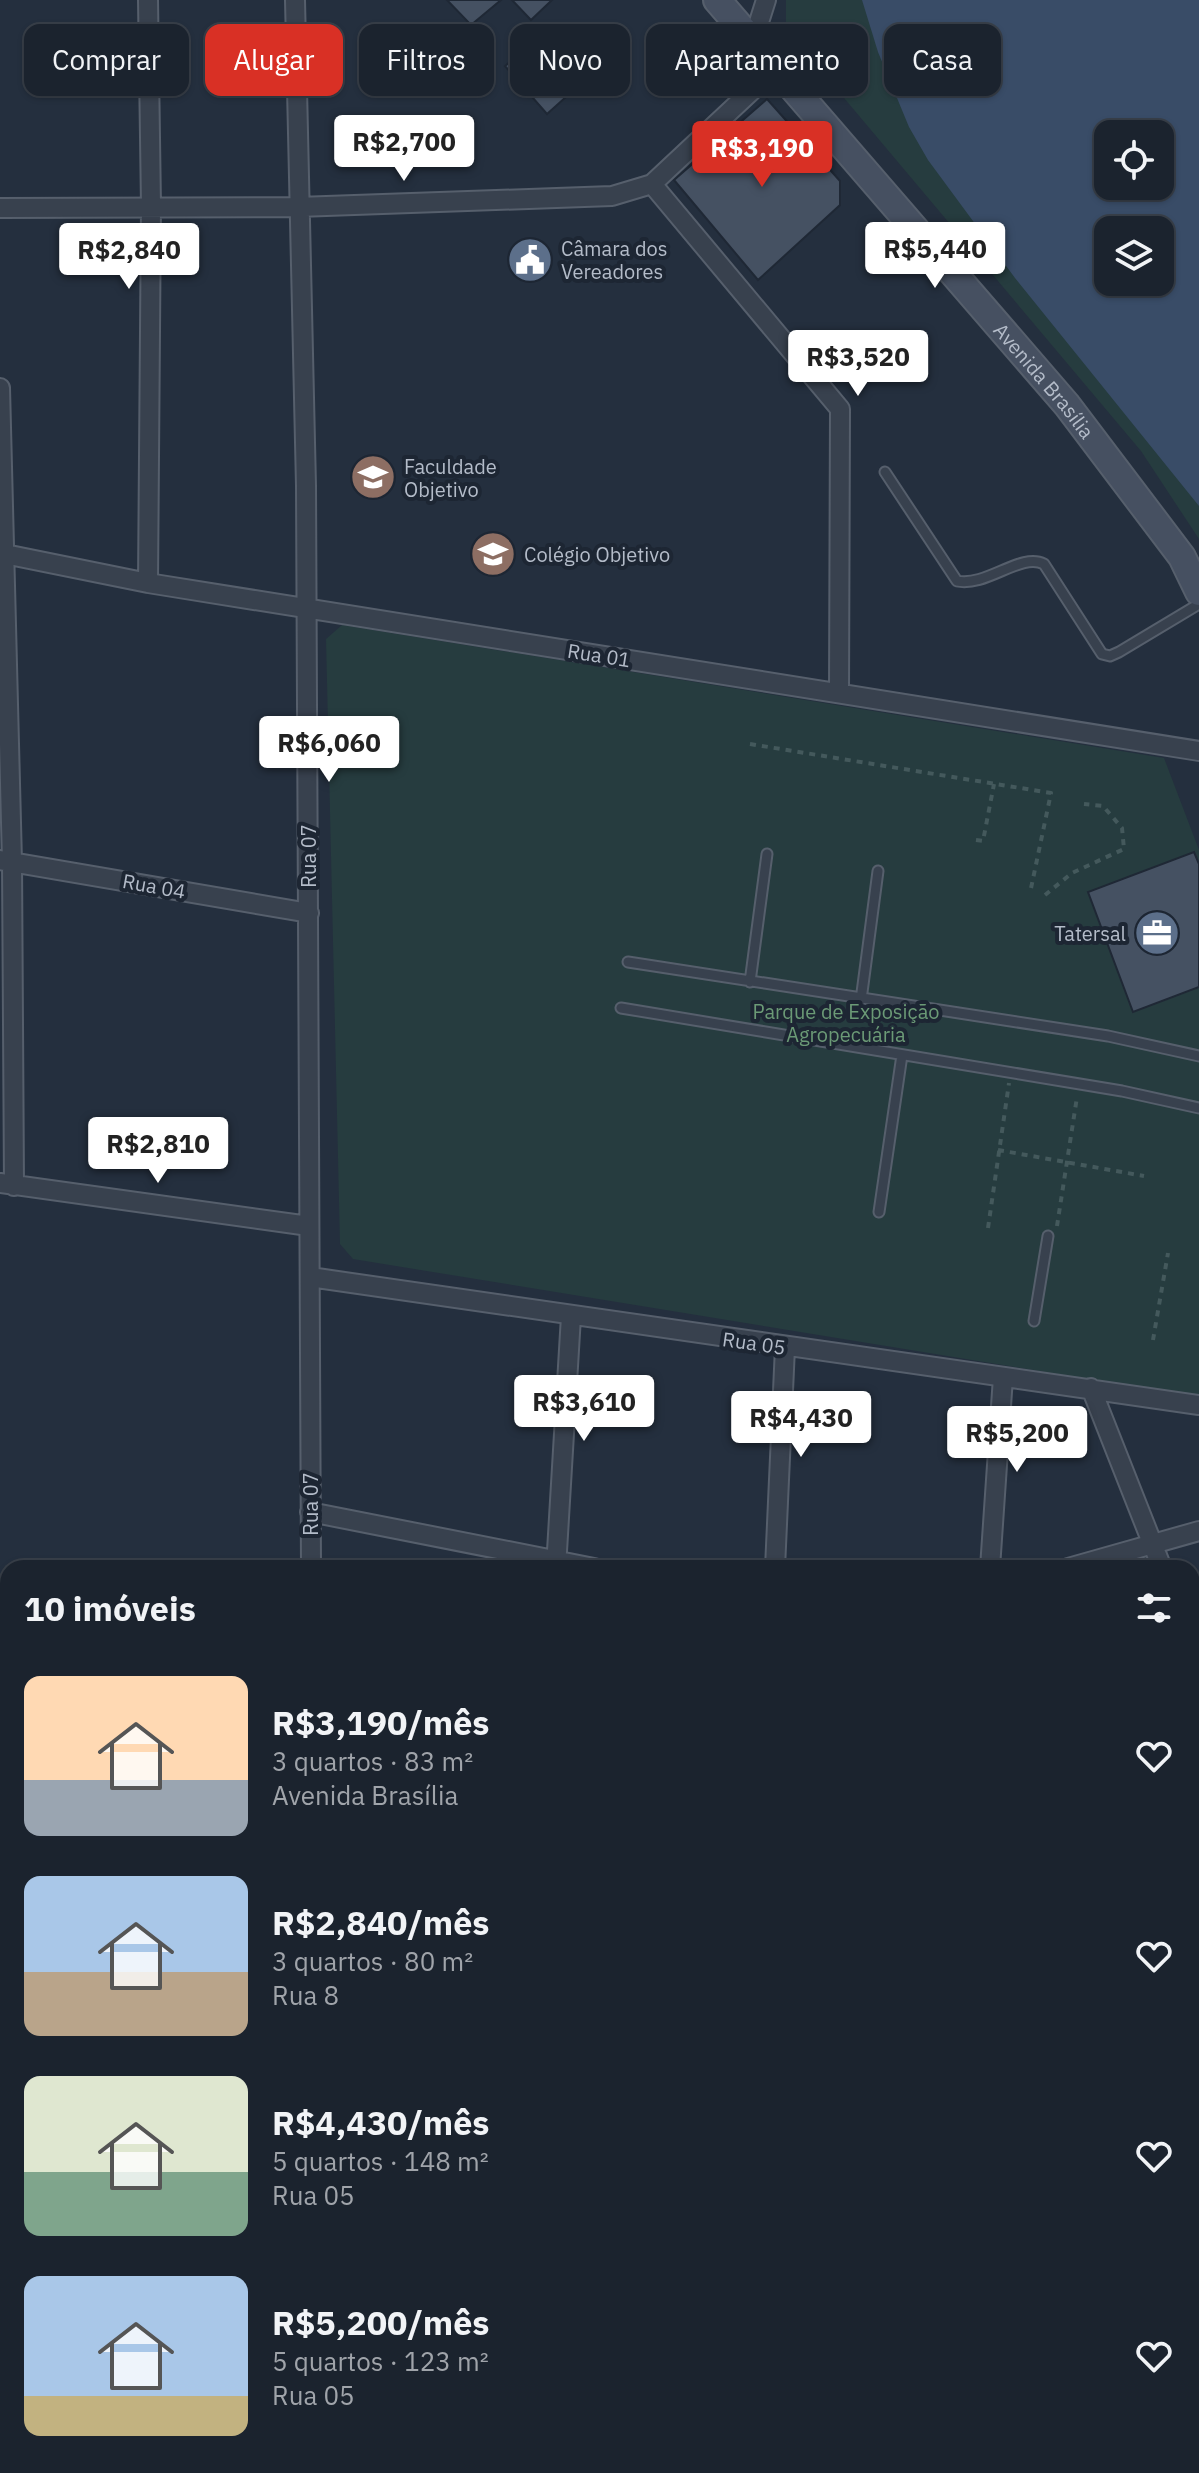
<!DOCTYPE html>
<html lang="pt">
<head>
<meta charset="utf-8">
<style>
	:root { --surface:#1b232e; --page:#242b36; --text:#f1f3f6; --muted:#a0a4aa; --line:#39404a; --accent:#d93025 }
	body { margin:0; font-family:"IBM Plex Sans",sans-serif; background:var(--page); color:var(--text); height:100vh; display:flex; flex-direction:column; font-size:30px; white-space:nowrap }
	* { box-sizing:border-box; margin:0 }
	p { font-size:26px; color:var(--muted) }
	.icon { flex:none; width:44px; height:44px; fill:none; stroke:currentColor; stroke-width:2; stroke-linecap:round; stroke-linejoin:round }
	.map { position:relative; flex:1; overflow:hidden }
	.sheet { position:absolute; left:0px; top:1560px; width:1200px; height:914px; display:flex; flex-direction:column; background:var(--surface); border-radius:24px 24px 0 0; box-shadow:0 2px 6px #0004,0 0 0 2px var(--line) }
	.sheet>* { flex:none }
	.top-card { position:absolute; left:24px; top:24px; width:1152px; height:72px; display:flex; gap:16px }
	.controls { position:absolute; left:1094px; top:120px; display:grid; gap:16px }
	.controls a { display:grid; place-items:center; width:80px; height:80px; border-radius:16px; background:var(--surface); box-shadow:0 2px 6px #0004,0 0 0 2px var(--line); font-size:40px }
	.price { position:absolute; translate:-50% -68px; padding:0 18px; border-radius:8px; background:#fff; color:#222; font-size:26px; line-height:52px; filter:drop-shadow(0 2px 4px #0008) }
	.price::after { content:''; position:absolute; left:50%; top:48px; width:24px; height:18px; margin-left:-12px; background:inherit; clip-path:polygon(0 0,100% 0,50% 100%) }
	.price.current { background:var(--accent); color:#fff }
	ul { padding:0; list-style:none }
	li { display:flex; align-items:center; gap:24px; height:200px; padding:0 24px }
	li span { display:grid; place-items:center; flex:none; width:224px; height:160px; border-radius:16px; color:#555 }
	li>.icon { margin-inline-start:auto }
	span .icon { width:96px; height:96px; fill:#fffc; stroke-width:1 }
	li b { font-size:34px }
	h2 { display:flex; justify-content:space-between; align-items:center; height:96px; padding:0 24px; font-size:34px }
	.tag { padding:0 28px; border-radius:16px; background:var(--surface); box-shadow:0 2px 6px #0004,0 0 0 2px var(--line); font-size:28px; line-height:72px }
	.tag.current { background:var(--accent); color:#fff }
	.map>svg:first-child { display:block }
	.green { fill:#263c3f }
	.water { fill:#394c67; fill-rule:evenodd }
	.building { fill:#455162; stroke:#1f2835; stroke-width:2 }
	.lines { fill:none; stroke-linecap:round; stroke-linejoin:round }
	.lane-casing { stroke:#565f6c; stroke-width:13 }
	.street-casing { stroke:#565f6c; stroke-width:22 }
	.secondary-casing { stroke:#565f6c; stroke-width:30 }
	.path { stroke:#44595c; stroke-width:4; stroke-dasharray:6 6; stroke-linecap:butt }
	.lane { stroke:#38414e; stroke-width:9 }
	.street { stroke:#38414e; stroke-width:18 }
	.secondary { stroke:#465061; stroke-width:26 }
	.labels { text-anchor:middle; dominant-baseline:central; stroke-width:8; stroke-linejoin:round; paint-order:stroke }
	.poi-label { font-size:20px; fill:#b4bcc9; stroke:#1d2633; text-anchor:start }
	.street-label { font-size:20px; fill:#b4bcc9; stroke:#1d2633 }
	.park-label { font-size:20px; fill:#6b9a76; stroke:#1d2633 }
</style>
</head>
<body>
<div class="map">
<svg width="1199" height="2473" viewBox="0 0 1199 2473">
	<rect width="100%" height="100%" fill="#242f3e"/>
	<path class="green" d="M786 0H881L1199 486V539L1141 451 786 29Z
		M342 625 1164 758 1199 850V1397L353 1259 340 1244 326 639Z"/>
	<path class="water" d="M862 0H1199V506L1015 278 928 160 909 127 878 52ZM1108 134H1160V186H1108ZM1108 230H1160V282H1108Z"/>
	<path class="building" d="M447 0H501L471 25Z
		M512 0H552L531 20Z
		M535 41 576 88 547 114 505 66Z
		M767 99 840 181V205L758 280 674 180Z
		M1194 852 1199 864V987L1133 1012 1088 892Z"/>
	<g class="lines">
		<g class="lane-casing">
			<path id="lane" d="M885 472 957 581C987 587 1021 552 1044 564L1102 654 1110 656 1119 652 1199 604
				M628 962 1108 1036 1199 1056
				M750 982 767 854
				M861 1000 878 871
				M621 1008 1122 1091 1199 1108
				M879 1212 902 1055
				M1034 1321 1048 1236"/>
		</g>
		<g class="street-casing">
			<path id="street" d="M295 0 306 486 311 1568
				M753 41 766 0
				M652 184 840 409 839 693
				M0 208 298 207 612 196 652 184 776 68
				M0 388 12 862 14 1186
				M0 553 148 583 1199 751
				M148 583 151 206 148 0
				M0 860 309 913
				M0 1183 309 1226
				M310 1277 1199 1405
				M1091 1388 1162 1568
				M310 1512 594 1568
				M556 1568 571 1316
				M775 1568 785 1347
				M990 1568 1003 1377
				M1068 1568 1199 1531
				M1192 1644 1199 1662
				M1192 1767 1199 1765
				M0 2229H8
				M319 2466V2473
				M100 2473V2466
				M535 2473 536 2466
				M680 2473V2466
				M950 2473 951 2466"/>
		</g>
		<g class="secondary-casing">
			<g id="secondary">
				<path id="s1" d="M717 0 1067 405 1182 557 1199 592"/>
				<path d="M0 1821 8 1822"/>
				<path d="M0 1846 8 1847"/>
				<path d="M1192 2024 1199 2026"/>
				<path d="M1192 2051 1199 2052"/>
			</g>
		</g>
		<path class="path" d="M750 744 1051 793 1030 893
			M976 840 983 841 994 784
			M1045 895 1072 873 1124 849 1122 828 1103 806 1084 804
			M998 1150 1144 1176
			M1057 1226 1077 1097
			M988 1228 1009 1083
			M1153 1340 1168 1253"/>
		<use href="#lane" class="lane"/>
		<use href="#street" class="street"/>
		<use href="#secondary" class="secondary"/>
	</g>
	<defs>
		<g id="civic-disc" transform="scale(2.3)"><circle r="9.5" fill="#5c6f8a" stroke="#1d2633"/><path d="M-.6-6.5H3V-4.5H.6V-3L4-1V1h2V6H-6V1h2V-1L-.6-3ZM-1.2 2.5V6h2.4V2.5Z" fill="#fff"/></g>
		<g id="university-disc" transform="scale(2.3)"><circle r="9.5" fill="#8d6e63" stroke="#1d2633"/><path d="M0-5L7-2L0 1L-7-2ZM-4 1L0 2.5L4 1V4Q0 6-4 4Z" fill="#fff"/></g>
		<g id="school-disc" transform="scale(2.3)"><circle r="9.5" fill="#8d6e63" stroke="#1d2633"/><path d="M0-5L7-2L0 1L-7-2ZM-4 1L0 2.5L4 1V4Q0 6-4 4Z" fill="#fff"/></g>
		<g id="office-disc" transform="scale(2.3)"><circle r="9.5" fill="#5c6f8a" stroke="#1d2633"/><path d="M-6-3h4V-5.5h4V-3h4V5H-6ZM-1-4.5V-3h2v-1.5ZM-6 0V1H6V0Z" fill="#fff"/></g>
	</defs>
	<g fill-rule="evenodd">
		<use href="#civic-disc" x="530" y="260"/>
		<use href="#university-disc" x="373" y="477"/>
		<use href="#school-disc" x="493" y="554"/>
		<use href="#office-disc" x="1157" y="933"/>
	</g>
	<g class="labels">
		<g class="poi-label">
			<text x="561" y="248">Câmara dos<tspan x="561" dy="23">Vereadores</tspan></text>
			<text x="404" y="466">Faculdade<tspan x="404" dy="23">Objetivo</tspan></text>
			<text x="524" y="554">Colégio Objetivo</text>
			<text x="1126" y="933" text-anchor="end">Tatersal</text>
		</g>
		<g class="street-label">
			<text stroke="none"><textPath href="#s1" startOffset="502">Avenida Brasília</textPath></text>
			<text transform="translate(599 655) rotate(9)">Rua 01</text>
			<text transform="translate(308 856) rotate(-90)">Rua 07</text>
			<text transform="translate(154 886) rotate(10)">Rua 04</text>
			<text transform="translate(754 1343) rotate(8)">Rua 05</text>
			<text transform="translate(310 1504) rotate(-90)">Rua 07</text>
		</g>
		<g class="park-label">
			<text x="846" y="1011">Parque de Exposição<tspan x="846" dy="23">Agropecuária</tspan></text>
		</g>
	</g>
</svg>
<div class="controls">
<a><svg class="icon" aria-label="locate" viewBox="0 0 24 24"><circle cx="12" cy="12" r="6"/><path d="M12 2v4M12 18v4M2 12h4M18 12h4"/></svg></a>
<a><svg class="icon" aria-label="layers" viewBox="0 0 24 24"><path d="M12 4l9 5-9 5-9-5zM3 14l9 5 9-5"/></svg></a>
</div>
<b class="price" style="left:404px;top:183px">R$2,700</b>
<b class="price current" style="left:762px;top:189px">R$3,190</b>
<b class="price" style="left:935px;top:290px">R$5,440</b>
<b class="price" style="left:129px;top:291px">R$2,840</b>
<b class="price" style="left:858px;top:398px">R$3,520</b>
<b class="price" style="left:329px;top:784px">R$6,060</b>
<b class="price" style="left:158px;top:1185px">R$2,810</b>
<b class="price" style="left:584px;top:1443px">R$3,610</b>
<b class="price" style="left:801px;top:1459px">R$4,430</b>
<b class="price" style="left:1017px;top:1474px">R$5,200</b>
<div class="top-card">
<a class="tag">Comprar</a>
<a class="tag current">Alugar</a>
<a class="tag">Filtros</a>
<a class="tag">Novo</a>
<a class="tag">Apartamento</a>
<a class="tag">Casa</a>
</div>
<section class="sheet">
<h2>10 imóveis<svg class="icon" aria-label="filters" viewBox="0 0 24 24"><path d="M4 7h16M4 17h16"/><circle cx="9" cy="7" r="2"/><circle cx="15" cy="17" r="2"/></svg></h2>
<ul>
<li><span style="background:linear-gradient(#ffd9b3 65%,#9aa5b1 0)"><svg class="icon" aria-label="home" viewBox="0 0 24 24"><path d="M3 11l9-7 9 7M6 9v11h12V9"/></svg></span><div><b>R$3,190/mês</b><p>3 quartos · 83 m²</p><p>Avenida Brasília</p></div><svg class="icon" aria-label="heart" viewBox="0 0 24 24"><path d="M12 20l-8-8c-3-5 5-10 8-4 3-6 11-1 8 4z"/></svg></li>
<li><span style="background:linear-gradient(#a9c7e8 60%,#b9a48a 0)"><svg class="icon" aria-label="home" viewBox="0 0 24 24"><path d="M3 11l9-7 9 7M6 9v11h12V9"/></svg></span><div><b>R$2,840/mês</b><p>3 quartos · 80 m²</p><p>Rua 8</p></div><svg class="icon" aria-label="heart" viewBox="0 0 24 24"><path d="M12 20l-8-8c-3-5 5-10 8-4 3-6 11-1 8 4z"/></svg></li>
<li><span style="background:linear-gradient(#dfe7d0 60%,#7fa58c 0)"><svg class="icon" aria-label="home" viewBox="0 0 24 24"><path d="M3 11l9-7 9 7M6 9v11h12V9"/></svg></span><div><b>R$4,430/mês</b><p>5 quartos · 148 m²</p><p>Rua 05</p></div><svg class="icon" aria-label="heart" viewBox="0 0 24 24"><path d="M12 20l-8-8c-3-5 5-10 8-4 3-6 11-1 8 4z"/></svg></li>
<li><span style="background:linear-gradient(#a9c7e8 75%,#c2b280 0)"><svg class="icon" aria-label="home" viewBox="0 0 24 24"><path d="M3 11l9-7 9 7M6 9v11h12V9"/></svg></span><div><b>R$5,200/mês</b><p>5 quartos · 123 m²</p><p>Rua 05</p></div><svg class="icon" aria-label="heart" viewBox="0 0 24 24"><path d="M12 20l-8-8c-3-5 5-10 8-4 3-6 11-1 8 4z"/></svg></li>
</ul>
</section>
</div>
</body>
</html>
